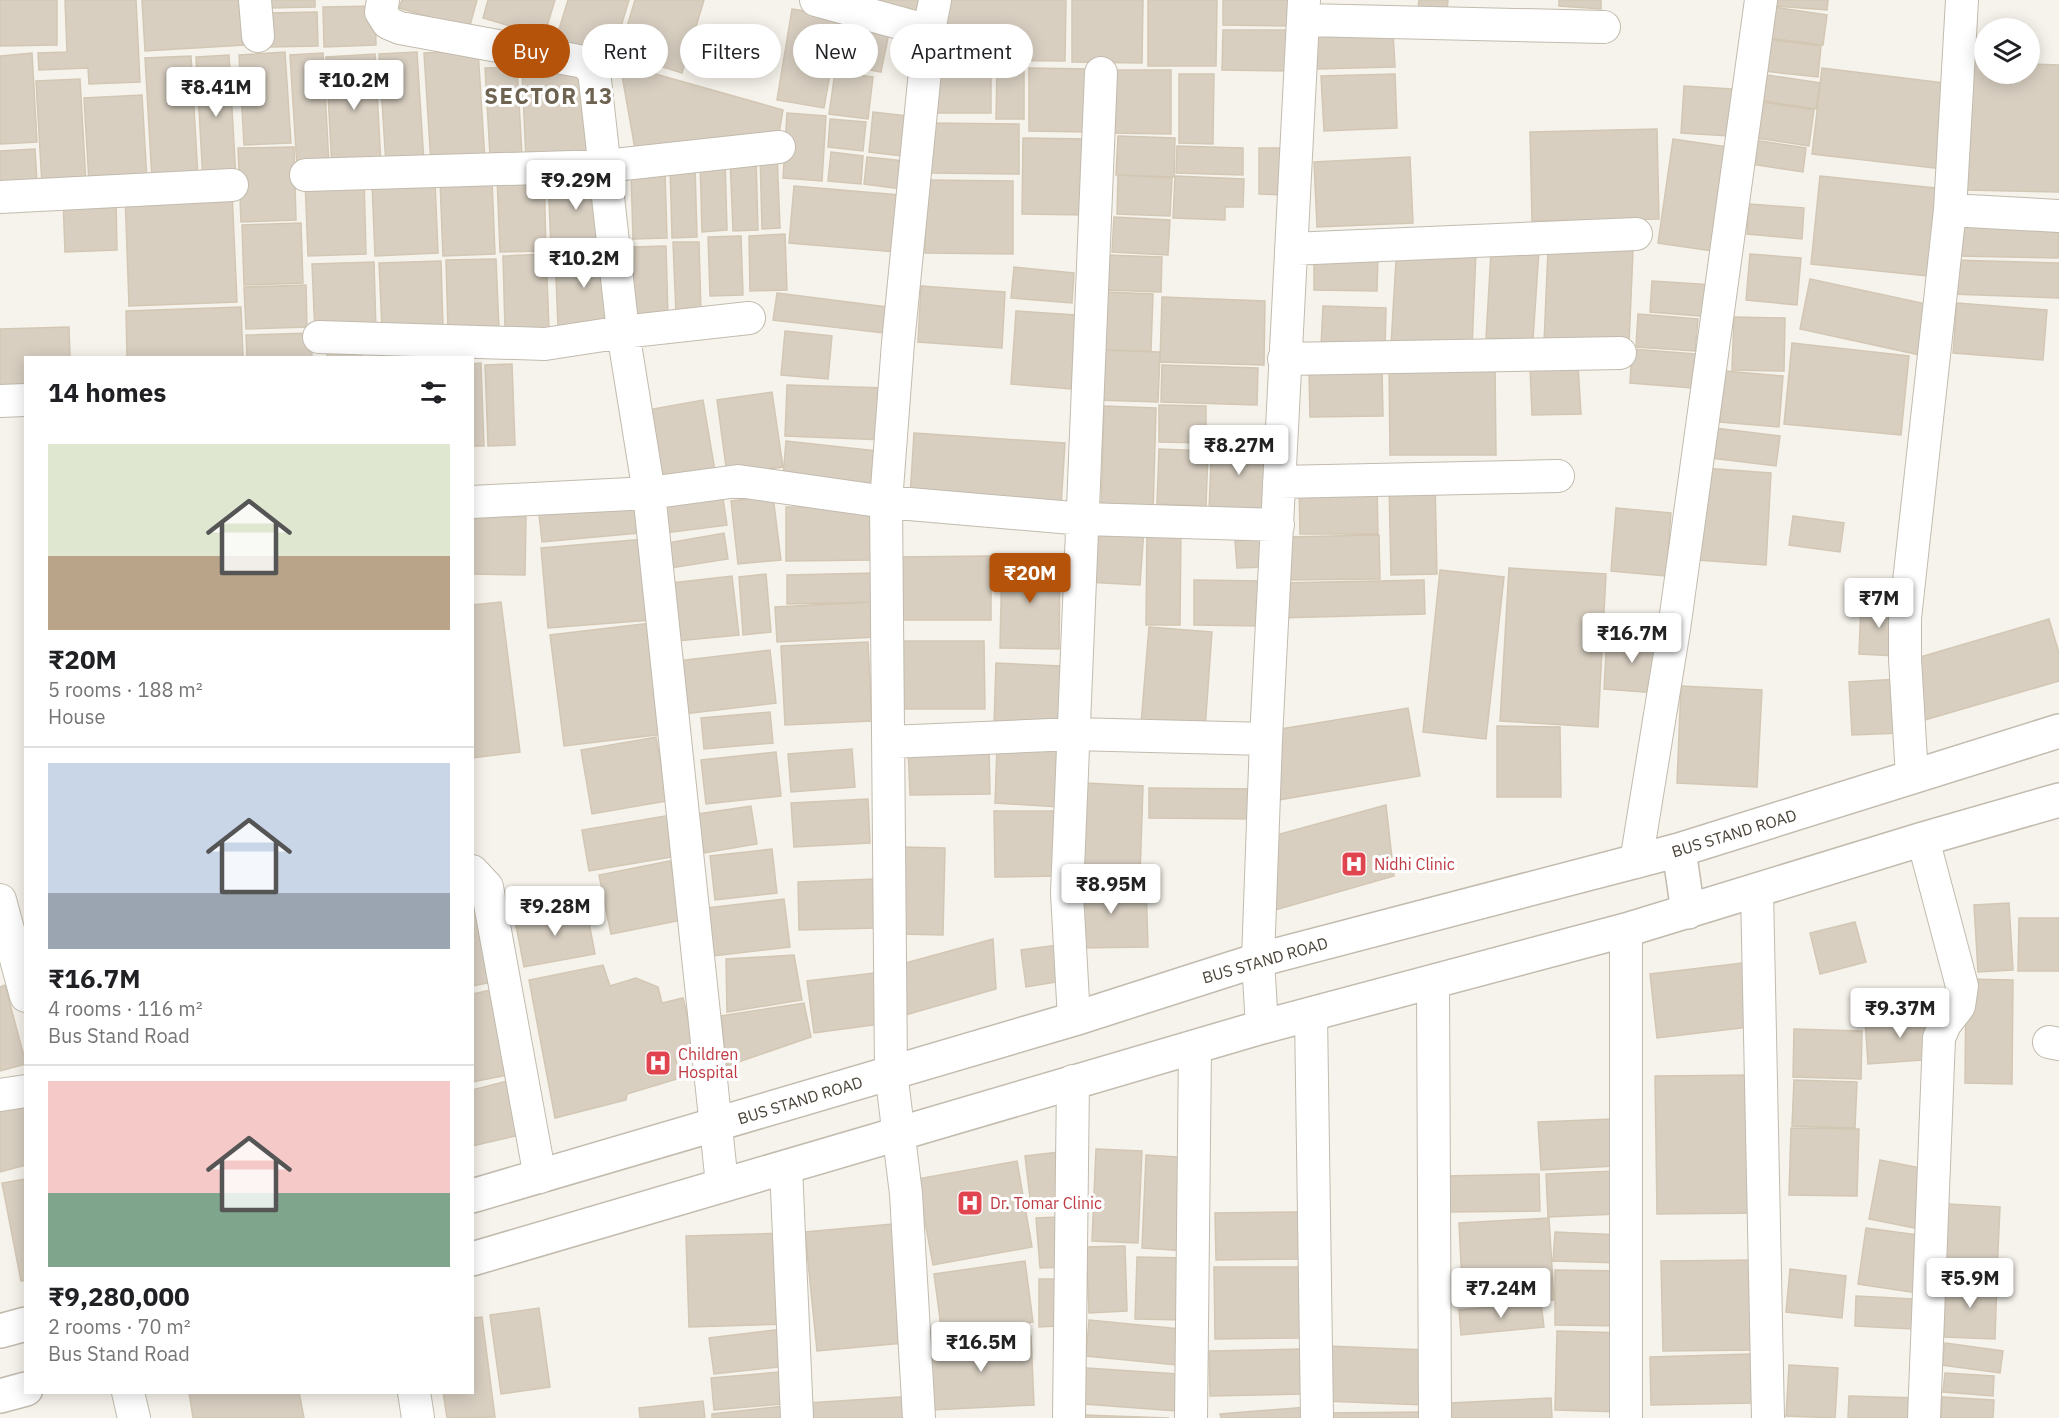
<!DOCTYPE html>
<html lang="en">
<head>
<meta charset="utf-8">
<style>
	:root { --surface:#fff; --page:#f2f2f2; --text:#202124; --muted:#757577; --line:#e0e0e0; --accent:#b45309 }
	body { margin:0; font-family:"IBM Plex Sans",sans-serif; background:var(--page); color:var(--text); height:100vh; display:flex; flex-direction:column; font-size:22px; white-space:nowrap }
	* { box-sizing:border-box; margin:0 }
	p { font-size:20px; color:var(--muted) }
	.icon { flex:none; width:33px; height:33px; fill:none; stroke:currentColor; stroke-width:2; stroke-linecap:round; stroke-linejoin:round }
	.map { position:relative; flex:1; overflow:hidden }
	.details { position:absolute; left:24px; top:356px; width:450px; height:1038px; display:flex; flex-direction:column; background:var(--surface); border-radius:0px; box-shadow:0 3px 15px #0003 }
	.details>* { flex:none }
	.top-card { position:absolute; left:492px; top:24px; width:570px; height:54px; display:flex; gap:12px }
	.controls { position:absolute; left:1974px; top:18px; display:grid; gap:12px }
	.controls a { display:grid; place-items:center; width:66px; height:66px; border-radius:50%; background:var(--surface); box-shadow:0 3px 15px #0003; font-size:30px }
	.price { position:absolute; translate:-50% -51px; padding:0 14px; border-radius:6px; background:#fff; color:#222; font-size:20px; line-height:39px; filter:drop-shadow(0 2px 3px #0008) }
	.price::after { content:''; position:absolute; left:50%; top:36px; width:18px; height:14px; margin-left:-9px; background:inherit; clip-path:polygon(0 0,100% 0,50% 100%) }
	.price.on { background:var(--accent); color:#fff }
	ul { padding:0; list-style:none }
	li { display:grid; align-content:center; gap:12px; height:318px; padding:0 24px }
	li+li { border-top:2px solid var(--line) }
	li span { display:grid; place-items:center; height:186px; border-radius:0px; color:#555 }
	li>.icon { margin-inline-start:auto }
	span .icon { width:108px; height:108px; fill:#fffc; stroke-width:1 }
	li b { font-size:26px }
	h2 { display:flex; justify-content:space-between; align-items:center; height:72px; padding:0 24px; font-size:26px }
	.pill { padding:0 21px; border-radius:27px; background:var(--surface); box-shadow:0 3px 15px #0003; font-size:21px; line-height:54px }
	.pill.on { background:var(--accent); color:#fff }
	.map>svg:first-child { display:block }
	.building { fill:#d8cfc1; stroke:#d3c7b4; stroke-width:1.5 }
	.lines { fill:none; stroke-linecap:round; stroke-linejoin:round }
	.minor-casing { stroke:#c2bbae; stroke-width:34 }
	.tertiary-casing { stroke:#c2bbae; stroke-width:36 }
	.minor { stroke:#fff; stroke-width:32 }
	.tertiary { stroke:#fff; stroke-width:33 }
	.labels { text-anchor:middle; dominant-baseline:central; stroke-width:6; stroke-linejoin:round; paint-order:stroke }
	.street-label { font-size:16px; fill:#4b4439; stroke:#fff }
	.health-label { font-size:16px; fill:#be3a42; stroke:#fff; text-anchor:start }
	.district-label { font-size:22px; font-weight:bold; letter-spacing:1.5px; fill:#6e6250; stroke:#fff }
</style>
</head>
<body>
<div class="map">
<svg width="2059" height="1418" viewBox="0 0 2059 1418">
	<rect width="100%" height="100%" fill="#f6f3ec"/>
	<path class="building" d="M0 0H57V45L0 46Z
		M65 0H136L140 82 89 84 88 68 39 70 38 53 67 52Z
		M142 0H241L245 45 145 51Z
		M268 0H315V7L269 8Z
		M402 0H477L469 29 399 8Z
		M488 0H555L544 36 483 18Z
		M568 0H629L612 56 556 39Z
		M635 0H704L682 73 619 53Z
		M872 0H923L920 11Z
		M947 0H1066L1065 61 947 60Z
		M1072 0H1143L1142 63 1072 62Z
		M1148 0H1217L1216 66H1148Z
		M1223 0H1292V26L1223 25Z
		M1419 0H1448L1447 11 1418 8Z
		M1559 0H1601V9L1559 6Z
		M1776 0H1828L1827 10 1776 6Z
		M375 6 376 45 324 47 323 7Z
		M1773 7 1827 15 1823 45 1769 38Z
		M792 9 840 17 824 108 777 100Z
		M317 12 318 46 269 47 268 13Z
		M847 20 890 28 881 72 839 64Z
		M1223 30H1290V71L1222 70Z
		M1393 32 1395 67 1315 69 1314 34Z
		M1766 39 1821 46 1818 77 1763 71Z
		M478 50 485 161 431 164 424 53Z
		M285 52 291 143 244 145 239 55Z
		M417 52 424 163 386 165 379 54Z
		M32 53 37 142 0 144V56Z
		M323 53 329 165 297 167 290 55Z
		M375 54 381 165 332 168 326 57Z
		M229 55 236 179 203 181 196 57Z
		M191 56 198 177 152 180 145 58Z
		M1969 63H1984V74H2030V64L2059 65V192L1966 190Z
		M620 64 783 110 778 139 636 155Z
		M931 64H991V113H931Z
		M517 67 522 155 490 156 485 68Z
		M590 67 593 158 526 161 522 70Z
		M997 68H1024V119H996Z
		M1029 68 1089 69V132L1029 131Z
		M1822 68 1952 84 1943 169 1812 154Z
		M1111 70H1171V134L1110 133Z
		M835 72 873 77 868 119 829 114Z
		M1179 74H1214L1213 144 1179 143Z
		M1395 74 1397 128 1324 131 1321 76Z
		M1761 74 1820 83 1816 109 1758 100Z
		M80 79 86 183 42 185 36 81Z
		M1684 86 1732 89 1729 136 1681 133Z
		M142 95 147 180 89 182 84 98Z
		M1755 101 1814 110 1809 146 1750 137Z
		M873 112 907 116 902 156 869 152Z
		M787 113 826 116 822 181 783 178Z
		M830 119 866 122 863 151 828 147Z
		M930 123 1019 124V174L930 173Z
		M1657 129 1659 219 1532 221 1530 132Z
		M1118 136 1175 138 1174 177 1116 175Z
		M1023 138 1087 139V215L1022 214Z
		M1673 139 1734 148 1719 252 1658 243Z
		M1748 139 1806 148 1803 172 1745 163Z
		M1177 146 1243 148V175L1176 173Z
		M294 147 296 220 241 222 238 148Z
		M1259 148H1286V195L1259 194Z
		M35 149 37 182 0 184V151Z
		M777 152 780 228 762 229 760 153Z
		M831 152 863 156 861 184 828 181Z
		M756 157 758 230 733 231 730 158Z
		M867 157 904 161 901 189 864 184Z
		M1410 157 1413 223 1317 227 1314 162Z
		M700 159H725L727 230 702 232Z
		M695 166 697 237 672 238 670 167Z
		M665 171 667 238 633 239 631 172Z
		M602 173 604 247 551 249 548 175Z
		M544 175 546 251 500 252 497 176Z
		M1118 175 1172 178 1170 216 1117 214Z
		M1175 176 1244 179 1243 207H1225V220L1173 218Z
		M1820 176 1945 189 1937 277 1811 264Z
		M364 177 366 254 308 256 305 179Z
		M492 180 495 254 443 256 440 181Z
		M925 180 1013 181V254L925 253Z
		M435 181 438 253 375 256 372 183Z
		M794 186 900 195 896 252 789 243Z
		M232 191 237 302 129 306 125 194Z
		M116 198 117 250 65 252 63 199Z
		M1749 204 1804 208 1802 239 1747 234Z
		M1114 217 1170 220 1168 255 1112 252Z
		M1956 221 2059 224 2058 258 1956 256Z
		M301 223 303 283 244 285 242 225Z
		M785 234 787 290 750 291 749 236Z
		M741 236 743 295 710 296 708 237Z
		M673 242H699L701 313 676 314Z
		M666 246 668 318 634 319 631 247Z
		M1548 249 1633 251 1629 344 1544 343Z
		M1539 250 1533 340 1486 338 1491 252Z
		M610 251 613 326 558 327 555 253Z
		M1476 252 1472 348 1391 346 1396 260Z
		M546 254 549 328 505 330 503 256Z
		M1750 254 1801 258 1797 305 1746 300Z
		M1107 255 1162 257 1161 292 1106 290Z
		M1314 255 1378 256 1377 291 1314 290Z
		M496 259 499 329 448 330 446 260Z
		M1952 260 2059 263V298L1951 294Z
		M441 261 443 328 382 329 379 263Z
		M374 262 376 332 315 334 312 264Z
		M1014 267 1074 273 1072 303 1011 298Z
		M1810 279 1931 305 1920 355 1800 329Z
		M1652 281 1713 285 1711 317 1650 312Z
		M306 285 307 327 246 329 244 287Z
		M921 286 1005 292 1002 348 918 342Z
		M1105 292 1153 294 1151 351 1104 350Z
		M777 293 895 308 892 334 773 320Z
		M1162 297 1265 301 1264 365 1160 362Z
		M1957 303 2047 310 2043 360 1953 353Z
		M1323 306 1386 308 1385 347 1321 346Z
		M241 307 243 357H127L126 311Z
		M1016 311 1076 315 1071 389 1011 384Z
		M1638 314 1698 319 1695 351 1636 347Z
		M1734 317 1785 318 1784 371 1732 370Z
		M69 327 70 357H26V385L0 386V329Z
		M785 331 832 336 828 379 781 375Z
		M311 333 312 357H247L246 335Z
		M361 341 362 357H327V342Z
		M1792 343 1909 356 1901 435 1784 424Z
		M1632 349 1695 354 1692 388 1630 383Z
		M1098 350 1160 352 1158 402 1096 400Z
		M1389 361 1495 362 1496 455H1390Z
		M481 363 484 446H472V364Z
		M512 364 515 445 488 446 485 365Z
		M1162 365 1258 368 1257 405 1161 402Z
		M1578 365 1581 414 1532 415 1530 367Z
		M1382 370 1383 416 1310 417 1309 371Z
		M1725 371 1783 376 1779 427 1720 422Z
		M787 385 886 388 885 440 785 436Z
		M772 392 783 467 727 474 717 400Z
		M703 400 715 471 659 481 647 410Z
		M1159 405 1206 406V443L1159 442Z
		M1104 406 1156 408 1153 513 1101 512Z
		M1715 428 1780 436 1776 466 1711 458Z
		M914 433 1065 443 1061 506 910 497Z
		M1212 439 1268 441 1266 512 1209 510Z
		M786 441 886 452 881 494 783 477Z
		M1159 449 1208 451 1206 506 1157 504Z
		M1703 468 1771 473 1766 565 1697 560Z
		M1435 482 1437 574 1391 575 1389 483Z
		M1299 485H1377L1378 534H1300Z
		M722 492 727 525 665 533 660 500Z
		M773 496 781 560 738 564 731 501Z
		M637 507 639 533 542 542 539 514Z
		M786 507H873L874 560 786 561Z
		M1616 508 1671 513 1666 576 1611 571Z
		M472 516 526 517 525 575 472 574Z
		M1793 516 1844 523 1840 552 1789 545Z
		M1089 525 1144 528 1140 585 1086 582Z
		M1147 527H1181L1180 625H1146Z
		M724 533 728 559 671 568 667 543Z
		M1379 535 1380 579 1285 580 1284 537Z
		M645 539 651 620 548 628 541 548Z
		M1265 539 1267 567 1237 568 1235 541Z
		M991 556V620H897V557Z
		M1002 559 1060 560 1059 649 1000 648Z
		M1509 568 1606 574 1598 727 1500 721Z
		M1440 570 1504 577 1486 739 1423 732Z
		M875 573 876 602 787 604V575Z
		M766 574 771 632 743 635 739 577Z
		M732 576 739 635 677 641 671 583Z
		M1194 580 1262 581V626L1194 625Z
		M1424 580 1425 614 1279 618 1278 583Z
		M501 602 520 752 472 758V605Z
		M875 602 877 637 777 642 775 607Z
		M1861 602 1898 603 1897 656 1859 654Z
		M2049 619 2059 653V681L1918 722 1920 657Z
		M651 623 664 734 564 746 550 635Z
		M1149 627 1212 632 1205 729 1141 724Z
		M1607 635 1661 639 1657 693 1604 689Z
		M898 641H984L985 709H898Z
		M868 642 872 721 785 725 781 646Z
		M770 650 776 703 684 714 678 661Z
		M996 663 1061 666 1058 728 994 725Z
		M1899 679 1902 733 1852 735 1849 682Z
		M1681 686 1762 690 1757 787 1677 783Z
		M1408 708 1420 776 1278 800 1275 730Z
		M770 712 773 743 704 749 701 718Z
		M1497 726 1560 727 1561 797H1497Z
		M656 737 667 801 592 814 581 750Z
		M989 746 990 794 910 795 908 747Z
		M997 747 1063 750 1060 807 995 803Z
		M852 749 855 787 791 792 788 754Z
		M776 752 781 796 706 804 701 760Z
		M1086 783 1143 786 1140 876 1082 874Z
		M1149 788 1257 789V819L1149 818Z
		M868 799 870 843 794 847 791 803Z
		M1386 805 1394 876 1275 910 1269 837Z
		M751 806 757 844 704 853 698 814Z
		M994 811H1061L1062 876 995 877Z
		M671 815 678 856 589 871 582 830Z
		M902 847 945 848 943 935 900 934Z
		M772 849 777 893 715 900 710 856Z
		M670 861 682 920 611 934 599 875Z
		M875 879 876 928 799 930 798 882Z
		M1146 882 1148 947 1077 948 1075 883Z
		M784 899 790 947 713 956 707 908Z
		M2009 903 2013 970 1978 972 1974 905Z
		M482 907 498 981 472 986V909Z
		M586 907 595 954 524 967 515 920Z
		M2019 918H2059V971H2018Z
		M1855 922 1866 962 1820 974 1810 933Z
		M993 939 996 989 902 1016 898 965Z
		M1057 945 1063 981 1026 987 1021 950Z
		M794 955 802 1000 727 1012 726 959Z
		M1742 963 1749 1027 1657 1038 1650 974Z
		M603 965 610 986 636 978 658 987 662 1003 683 998 696 1051 675 1056 680 1078 627 1094 626 1100 555 1118 529 980Z
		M874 973 880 1024 814 1033 807 981Z
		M1966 979 2013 980 2012 1084 1965 1083Z
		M5 985 26 1064 0 1071V987Z
		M500 988 518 1073 472 1082V994Z
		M804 1003 811 1037 727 1066 721 1016Z
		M1933 1014 1936 1059 1868 1064 1865 1019Z
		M1794 1029 1862 1031 1861 1079 1793 1077Z
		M1759 1075 1761 1213 1657 1214 1655 1076Z
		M515 1079 528 1133 472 1146V1090Z
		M1794 1080 1857 1082 1855 1128 1792 1126Z
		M26 1103V1165L0 1172V1110Z
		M1612 1119 1614 1166 1541 1170 1538 1122Z
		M1791 1128 1859 1129 1857 1196 1789 1195Z
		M1096 1149 1142 1151 1138 1243 1092 1241Z
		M1068 1151V1201L1031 1206 1025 1156Z
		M1146 1155 1192 1158 1187 1251 1142 1248Z
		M1880 1160 1931 1170 1920 1229 1869 1219Z
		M1017 1161 1032 1247 933 1265 917 1179Z
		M1615 1171 1617 1214 1548 1217 1546 1174Z
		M1539 1174 1540 1211 1447 1212 1446 1176Z
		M26 1179V1280L21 1281 2 1183Z
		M1948 1204 2000 1207 1997 1272 1945 1269Z
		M1300 1212 1301 1259 1216 1260 1215 1213Z
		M1060 1217 1064 1267 1040 1268 1036 1218Z
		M1549 1218 1554 1300 1463 1304 1459 1223Z
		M892 1224 904 1343 817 1351 805 1232Z
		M1866 1228 1925 1236 1917 1293 1858 1284Z
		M1555 1232 1621 1235 1620 1263 1553 1261Z
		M788 1233 791 1324 689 1327 686 1236Z
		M1125 1246 1127 1311 1089 1313 1086 1247Z
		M1137 1257 1186 1258 1184 1320 1135 1319Z
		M1756 1260 1757 1350 1663 1351 1661 1261Z
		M1025 1261 1033 1322 942 1334 934 1274Z
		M1214 1267H1299L1300 1338 1215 1339Z
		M1790 1269 1846 1276 1842 1318 1786 1312Z
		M1555 1270 1625 1271 1624 1326 1555 1325Z
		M1039 1279H1056V1326L1039 1327Z
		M1945 1279 1997 1280 1995 1339 1944 1337Z
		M1856 1296 1914 1299 1913 1329 1855 1326Z
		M1541 1303 1544 1327 1461 1335 1459 1310Z
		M539 1308 550 1387 501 1394 490 1315Z
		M482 1317 495 1417 447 1418 443 1392H472V1318Z
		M1089 1320 1180 1329 1177 1365 1086 1356Z
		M783 1329 787 1366 714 1374 709 1338Z
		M1557 1331 1625 1333 1622 1412 1555 1410Z
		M1031 1336 1034 1405 931 1410 928 1341Z
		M1945 1343 2003 1351 2000 1373 1942 1365Z
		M1326 1346 1427 1350 1425 1405 1323 1401Z
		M1302 1349 1304 1394 1210 1396 1209 1351Z
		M1750 1354 1752 1403 1651 1405 1650 1357Z
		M1789 1365 1838 1368 1835 1418 1786 1416Z
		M1086 1368 1178 1374 1176 1411 1084 1404Z
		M780 1372 782 1404 714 1410 711 1378Z
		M1945 1373 1994 1376 1993 1396 1943 1392Z
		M189 1392H299L304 1418H193Z
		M914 1396 916 1418H809L808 1403Z
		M1849 1396 1919 1398 1918 1418H1848Z
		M1942 1397 1994 1400 1993 1418H1941Z
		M1551 1398 1552 1418H1451L1450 1403Z
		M703 1401 705 1418H640L639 1408Z
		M784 1406 786 1418H712V1414Z
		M1308 1407 1309 1418H1221L1220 1414Z
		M1424 1412V1418H1331L1330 1413Z
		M1084 1415 1169 1418H1083Z"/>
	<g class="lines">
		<g class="minor-casing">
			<path id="minor" d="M255 0 258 36
				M383 0 381 12 388 23 400 28 584 62 594 71 623 332 649 493 722 1184
				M816 0 929 31
				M1305 20 1604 27
				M306 175 605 166 779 147
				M0 197 232 185
				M1950 210 2059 216
				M1291 249 1636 234
				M319 337 545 344 623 332 749 318
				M1284 359 1620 353
				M0 401 26 400
				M1279 482 1558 476
				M472 502 649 493 738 481 886 502 1084 519 1278 525
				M890 742 1073 734 1266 739
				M1912 777 1905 659V618L1950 210 1962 0
				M1923 839 1962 986 1959 1006 1945 1024 1939 1038 1924 1418
				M1636 862 1674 629 1761 0
				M472 871 487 887 540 1177
				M1757 891 1768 1418
				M0 900 26 996
				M1433 982 1435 1418
				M1311 1014 1317 1418
				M1074 1019 1067 893 1101 73
				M1262 1027 1258 960 1266 739 1304 0
				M2049 1042 2059 1044
				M0 1095 26 1091
				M786 1167 797 1418
				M128 1392 134 1418
				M414 1392 418 1418
				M919 1418 906 1194 891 1072 886 502 898 343 929 31 935 0
				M1069 1418 1073 1081
				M1191 1418 1195 1048
				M1626 1418V930"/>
		</g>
		<g class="tertiary-casing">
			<path id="tertiary" d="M1679 850 1688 912
				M472 1196 1074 1019 1258 960 1679 850 2059 731
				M472 1259 1262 1027 1626 930 1923 839 2059 800
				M0 1331 26 1324
				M0 1396 26 1389"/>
		</g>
		<use href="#minor" class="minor"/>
		<use href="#tertiary" class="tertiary"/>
	</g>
	<defs>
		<g id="hospital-square" transform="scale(1.35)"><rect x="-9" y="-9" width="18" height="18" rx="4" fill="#e0444e" stroke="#fff"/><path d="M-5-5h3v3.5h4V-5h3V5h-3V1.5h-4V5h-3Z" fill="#fff"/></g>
	</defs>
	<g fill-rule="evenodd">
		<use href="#hospital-square" x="1354" y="864"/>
		<use href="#hospital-square" x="658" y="1063"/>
		<use href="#hospital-square" x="970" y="1203"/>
	</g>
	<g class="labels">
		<g class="street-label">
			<text transform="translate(1734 833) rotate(-17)">BUS STAND ROAD</text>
			<text transform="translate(1265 960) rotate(-16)">BUS STAND ROAD</text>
			<text transform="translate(800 1100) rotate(-17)">BUS STAND ROAD</text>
		</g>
		<g class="health-label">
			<text x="1374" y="864">Nidhi Clinic</text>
			<text x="678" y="1054">Children<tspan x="678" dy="18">Hospital</tspan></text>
			<text x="990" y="1203">Dr. Tomar Clinic</text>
		</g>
		<g class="district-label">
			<text x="549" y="95">SECTOR 13</text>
		</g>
	</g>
</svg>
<div class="controls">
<a><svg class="icon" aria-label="layers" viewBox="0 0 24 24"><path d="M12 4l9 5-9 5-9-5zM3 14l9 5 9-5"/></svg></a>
</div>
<b class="price" style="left:354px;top:111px">₹10.2M</b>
<b class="price" style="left:216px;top:118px">₹8.41M</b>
<b class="price" style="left:576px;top:211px">₹9.29M</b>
<b class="price" style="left:584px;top:289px">₹10.2M</b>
<b class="price" style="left:1239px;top:476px">₹8.27M</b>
<b class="price on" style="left:1030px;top:604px">₹20M</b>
<b class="price" style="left:1879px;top:629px">₹7M</b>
<b class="price" style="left:1632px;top:664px">₹16.7M</b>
<b class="price" style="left:1111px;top:915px">₹8.95M</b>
<b class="price" style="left:555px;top:937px">₹9.28M</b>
<b class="price" style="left:1900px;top:1039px">₹9.37M</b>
<b class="price" style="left:1970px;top:1309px">₹5.9M</b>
<b class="price" style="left:1501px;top:1319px">₹7.24M</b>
<b class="price" style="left:981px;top:1373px">₹16.5M</b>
<div class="top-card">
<a class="pill on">Buy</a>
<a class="pill">Rent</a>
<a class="pill">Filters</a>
<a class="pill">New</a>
<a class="pill">Apartment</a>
</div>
<section class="details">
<h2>14 homes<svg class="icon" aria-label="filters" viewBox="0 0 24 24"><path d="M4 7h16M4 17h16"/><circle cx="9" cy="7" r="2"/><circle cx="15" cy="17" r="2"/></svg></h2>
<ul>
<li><span style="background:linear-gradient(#dfe7d0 60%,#b9a48a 0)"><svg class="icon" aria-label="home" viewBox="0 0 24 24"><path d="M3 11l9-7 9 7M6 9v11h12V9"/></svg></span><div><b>₹20M</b><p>5 rooms · 188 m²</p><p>House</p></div></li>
<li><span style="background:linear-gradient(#c9d6e8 70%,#9aa5b1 0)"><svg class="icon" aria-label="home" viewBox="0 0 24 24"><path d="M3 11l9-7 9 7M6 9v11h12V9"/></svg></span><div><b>₹16.7M</b><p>4 rooms · 116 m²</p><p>Bus Stand Road</p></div></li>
<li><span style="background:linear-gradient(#f6c9c9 60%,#7fa58c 0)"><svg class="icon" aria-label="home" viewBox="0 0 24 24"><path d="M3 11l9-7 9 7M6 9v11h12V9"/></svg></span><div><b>₹9,280,000</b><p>2 rooms · 70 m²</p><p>Bus Stand Road</p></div></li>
</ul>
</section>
</div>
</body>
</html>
